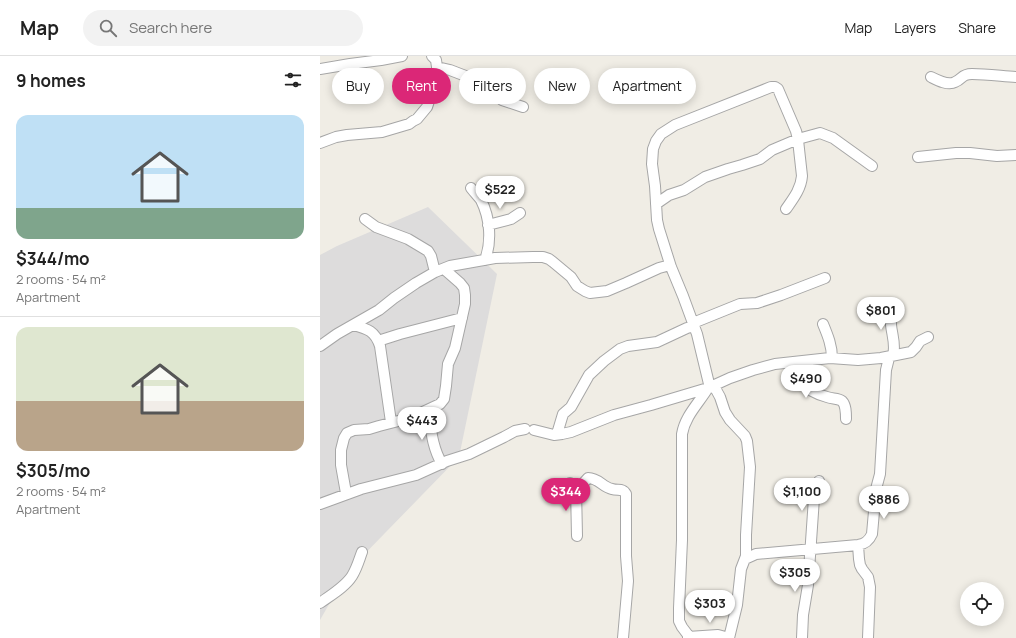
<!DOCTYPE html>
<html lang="en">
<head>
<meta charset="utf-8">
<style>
	:root { --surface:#fff; --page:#f2f2f2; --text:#222; --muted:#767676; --line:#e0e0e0; --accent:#db2777 }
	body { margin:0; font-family:Manrope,sans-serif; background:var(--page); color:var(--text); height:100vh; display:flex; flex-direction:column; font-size:15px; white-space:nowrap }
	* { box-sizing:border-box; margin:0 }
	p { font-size:13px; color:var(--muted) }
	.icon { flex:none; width:22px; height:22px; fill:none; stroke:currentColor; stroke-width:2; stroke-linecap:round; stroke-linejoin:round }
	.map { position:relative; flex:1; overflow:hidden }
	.details { display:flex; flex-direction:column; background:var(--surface); width:320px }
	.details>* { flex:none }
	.top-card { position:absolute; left:12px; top:12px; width:380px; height:36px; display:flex; gap:8px }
	.tools { position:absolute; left:640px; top:526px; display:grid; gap:8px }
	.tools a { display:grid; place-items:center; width:44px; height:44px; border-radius:50%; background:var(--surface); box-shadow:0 2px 10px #0003; font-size:20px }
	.price { position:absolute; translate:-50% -34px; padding:0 9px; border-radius:14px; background:#fff; color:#222; font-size:13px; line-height:26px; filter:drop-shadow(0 1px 2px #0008) }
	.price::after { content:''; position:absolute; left:50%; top:24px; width:12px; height:9px; margin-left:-6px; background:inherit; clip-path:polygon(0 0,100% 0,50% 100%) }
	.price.active { background:var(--accent); color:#fff }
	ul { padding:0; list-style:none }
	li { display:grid; align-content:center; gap:8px; height:212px; padding:0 16px }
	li+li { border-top:1px solid var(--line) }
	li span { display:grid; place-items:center; height:124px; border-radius:12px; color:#555 }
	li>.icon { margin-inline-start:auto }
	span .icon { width:72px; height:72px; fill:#fffc; stroke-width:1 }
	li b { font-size:17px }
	h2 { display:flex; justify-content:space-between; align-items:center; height:48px; padding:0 16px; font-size:17px }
	.chip { padding:0 14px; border-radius:18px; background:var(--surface); box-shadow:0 2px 10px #0003; font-size:14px; line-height:36px }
	.chip.active { background:var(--accent); color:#fff }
	header { display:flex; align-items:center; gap:24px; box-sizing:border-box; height:56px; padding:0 20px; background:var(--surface); border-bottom:1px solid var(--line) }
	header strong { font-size:19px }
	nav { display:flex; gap:22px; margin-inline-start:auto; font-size:14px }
	.search { width:280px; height:36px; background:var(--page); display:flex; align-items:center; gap:10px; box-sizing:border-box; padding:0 14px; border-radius:22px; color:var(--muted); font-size:15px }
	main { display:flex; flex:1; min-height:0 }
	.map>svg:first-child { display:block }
	.residential { fill:#dddcdc }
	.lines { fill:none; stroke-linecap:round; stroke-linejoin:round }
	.minor-casing { stroke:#a6a6a6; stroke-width:12 }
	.minor { stroke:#fff; stroke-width:10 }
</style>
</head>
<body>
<header>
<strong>Map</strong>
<div class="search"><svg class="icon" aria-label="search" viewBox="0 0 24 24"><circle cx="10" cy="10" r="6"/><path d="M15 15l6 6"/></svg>Search here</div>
<nav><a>Map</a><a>Layers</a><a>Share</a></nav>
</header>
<main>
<section class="details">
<h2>9 homes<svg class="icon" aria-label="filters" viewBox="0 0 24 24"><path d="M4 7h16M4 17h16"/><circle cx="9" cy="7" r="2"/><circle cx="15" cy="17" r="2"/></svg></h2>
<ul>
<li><span style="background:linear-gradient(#bfe0f5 75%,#7fa58c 0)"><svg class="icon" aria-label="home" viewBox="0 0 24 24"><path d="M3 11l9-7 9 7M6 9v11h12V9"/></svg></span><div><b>$344/mo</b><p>2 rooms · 54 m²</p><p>Apartment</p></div></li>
<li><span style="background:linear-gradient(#dfe7d0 60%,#b9a48a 0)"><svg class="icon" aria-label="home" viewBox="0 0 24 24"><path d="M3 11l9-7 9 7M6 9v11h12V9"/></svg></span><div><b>$305/mo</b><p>2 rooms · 54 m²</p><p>Apartment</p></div></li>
</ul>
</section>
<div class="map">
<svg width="696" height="582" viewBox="0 0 696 582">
	<rect width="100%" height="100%" fill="#f0ede5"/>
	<path class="residential" d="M108 151 177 218 139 401 28 515 0 564V199L17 190Z"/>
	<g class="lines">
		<g class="minor-casing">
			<path id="minor" d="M112 0 116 4 117 11 130 14 156 24 167 29 182 44 203 51
				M0 13 30 8 61 4 82 0
				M611 21C617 24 628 30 635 26 643 23 641 18 652 18 666 18 681 20 696 21
				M0 87 16 81 27 79 62 76 89 68 93 65 97 63 107 51 110 42 117 34V11
				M598 101 636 97H650L677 100 696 99
				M151 132C154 136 158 140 161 144 170 162 172 185 165 204
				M336 148 349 139 364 134 385 121 408 113 422 109 440 103 452 94 478 83 500 77 513 82 552 110
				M466 153C473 143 481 133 482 120L478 84
				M45 163 56 171 88 183 108 195 111 200 115 216
				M168 169 191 163 200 157
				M572 255C571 259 571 264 571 269 572 279 576 289 573 299
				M373 267 420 248 437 247 461 239 505 222
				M503 268C508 280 512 290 512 302
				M33 269C48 273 55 275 60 290L71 366
				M58 285 80 278 142 262
				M0 290 17 278 59 254 74 242 96 227 115 216 130 210 175 202 213 201H223L229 203 233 206 251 221 257 230 265 235 270 237 287 235 306 227 339 212 350 209
				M469 307C473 313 476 320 480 325 486 333 498 339 507 341 512 343 518 342 522 345 526 349 526 357 526 363
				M394 330 400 341 405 356 410 364 425 380 427 385 430 411 426 479V500L421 513 417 549 409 582
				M390 332 377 278 363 240 351 211 339 173 337 164 335 130 332 108 333 93 336 85 341 78 355 69 451 31H455L458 33 476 75 478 83
				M108 354C111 373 112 391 122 408
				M214 374 234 379 242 378 251 376 294 359 331 349 388 332 410 322 433 314 455 308 510 302 538 304 561 302 591 296 596 291 600 285 608 281
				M237 378 243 358 251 351 269 319 284 305 300 293 308 290 337 286 367 272 374 270
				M250 427 256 433 259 432 268 422C279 422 282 431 292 433 298 435 303 432 306 438V500L308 525 303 582
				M256 433 257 480
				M26 437 21 409V394L24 382 27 377 34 374 49 373 59 370 90 362 120 348 124 343 126 330 128 308 135 292 145 248V239L144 232 140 227 124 213
				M0 448 41 433 96 419 127 405 149 398 184 381 195 375 205 373
				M538 489 539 503 540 509 542 513 548 521 550 531 548 582
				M425 503 436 498 538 489C545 488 549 485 552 478L556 433 560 418 566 314 569 302 570 300
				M0 547C11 539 25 531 32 520 37 512 39 504 42 496
				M368 581 398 579 409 582
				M368 582V579L362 571 359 565V552L362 484V378C365 360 379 347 388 332
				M482 582 483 559 488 529 494 442 495 434 499 425"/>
		</g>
		<use href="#minor" class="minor"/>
	</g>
</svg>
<div class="tools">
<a><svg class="icon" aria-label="locate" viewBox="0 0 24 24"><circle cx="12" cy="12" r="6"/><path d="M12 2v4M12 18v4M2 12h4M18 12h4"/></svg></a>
</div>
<b class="price" style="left:180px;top:154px">$522</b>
<b class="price" style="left:561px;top:275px">$801</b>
<b class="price" style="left:486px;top:343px">$490</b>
<b class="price" style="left:102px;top:385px">$443</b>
<b class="price active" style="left:246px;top:456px">$344</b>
<b class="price" style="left:482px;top:456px">$1,100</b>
<b class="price" style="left:564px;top:464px">$886</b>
<b class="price" style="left:475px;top:537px">$305</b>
<b class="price" style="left:390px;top:568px">$303</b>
<div class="top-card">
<a class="chip">Buy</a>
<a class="chip active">Rent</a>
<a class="chip">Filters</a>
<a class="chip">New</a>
<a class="chip">Apartment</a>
</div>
</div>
</main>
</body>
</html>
